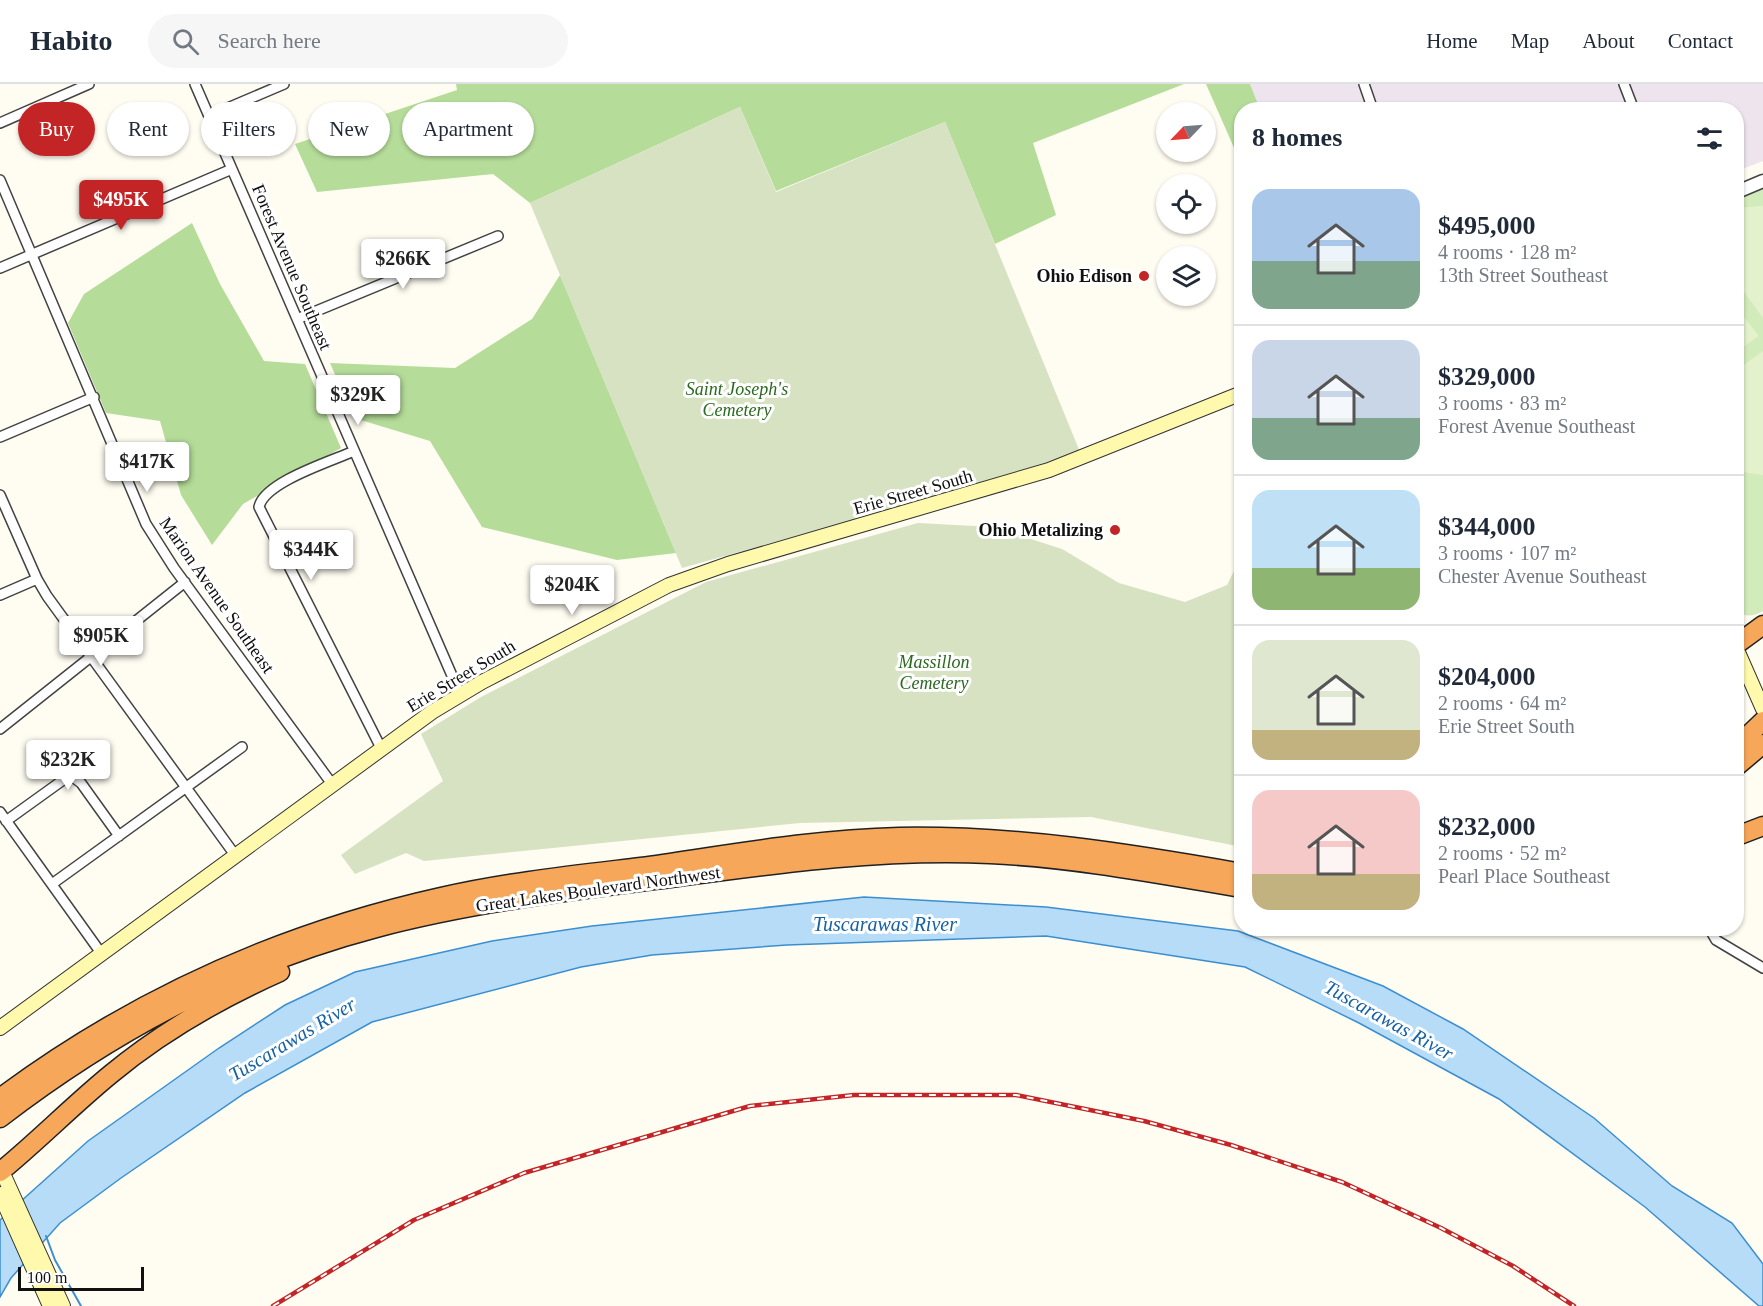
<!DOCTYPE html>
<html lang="en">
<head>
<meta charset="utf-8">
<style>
	:root { --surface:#fff; --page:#f6f6f7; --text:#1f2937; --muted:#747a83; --line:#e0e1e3; --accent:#c32425 }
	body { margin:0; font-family:"Times New Roman",serif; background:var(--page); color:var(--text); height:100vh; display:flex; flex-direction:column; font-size:22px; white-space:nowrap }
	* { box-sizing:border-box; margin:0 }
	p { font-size:20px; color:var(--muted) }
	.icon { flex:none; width:33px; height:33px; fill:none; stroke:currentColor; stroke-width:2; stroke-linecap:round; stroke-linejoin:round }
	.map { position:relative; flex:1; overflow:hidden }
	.details { position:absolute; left:1234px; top:18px; width:510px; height:834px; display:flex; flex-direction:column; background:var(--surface); border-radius:24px; box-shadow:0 2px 4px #0004 }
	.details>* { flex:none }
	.banner { position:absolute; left:18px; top:18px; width:570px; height:54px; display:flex; gap:12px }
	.needle { width:39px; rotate:245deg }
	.controls { position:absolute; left:1156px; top:18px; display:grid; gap:12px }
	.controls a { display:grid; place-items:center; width:60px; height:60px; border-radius:50%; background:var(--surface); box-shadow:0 2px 4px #0004; font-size:30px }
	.scale { position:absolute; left:18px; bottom:15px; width:126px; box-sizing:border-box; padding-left:6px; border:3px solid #101010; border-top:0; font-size:16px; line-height:21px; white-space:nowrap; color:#101010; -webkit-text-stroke:4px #fff; paint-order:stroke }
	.price { position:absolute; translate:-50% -51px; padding:0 14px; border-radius:6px; background:#fff; color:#222; font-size:20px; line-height:39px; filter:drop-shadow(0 2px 3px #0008) }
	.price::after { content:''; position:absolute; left:50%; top:36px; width:18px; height:14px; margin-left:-9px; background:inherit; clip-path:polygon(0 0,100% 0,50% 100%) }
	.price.active { background:var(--accent); color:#fff }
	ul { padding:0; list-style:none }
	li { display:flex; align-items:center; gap:18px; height:150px; padding:0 18px }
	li+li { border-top:2px solid var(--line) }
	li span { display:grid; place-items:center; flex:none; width:168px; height:120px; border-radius:18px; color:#555 }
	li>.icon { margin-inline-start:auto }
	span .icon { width:72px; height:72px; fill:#fffc; stroke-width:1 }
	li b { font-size:26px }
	h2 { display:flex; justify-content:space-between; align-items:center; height:72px; padding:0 18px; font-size:26px }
	.pill { padding:0 21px; border-radius:27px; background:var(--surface); box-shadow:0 2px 4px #0004; font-size:21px; line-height:54px }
	.pill.active { background:var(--accent); color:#fff }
	header { display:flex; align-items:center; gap:36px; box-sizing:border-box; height:84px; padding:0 30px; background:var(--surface); border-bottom:2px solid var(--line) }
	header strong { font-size:28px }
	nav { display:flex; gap:33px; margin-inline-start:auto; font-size:21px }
	.search { width:420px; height:54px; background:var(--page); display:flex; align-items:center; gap:15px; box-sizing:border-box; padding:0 21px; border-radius:33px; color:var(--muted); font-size:22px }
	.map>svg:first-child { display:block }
	.industrial { fill:#ede4ee }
	.green { fill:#d2ebba }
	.forest { fill:#b5dc99 }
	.cemetery { fill:#d6e2c2 }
	.pitch { fill:#e3f2cc }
	.water { fill:#b6dcf7; stroke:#3b8fd0; stroke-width:1.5 }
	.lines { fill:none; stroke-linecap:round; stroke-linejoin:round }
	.stream { stroke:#3b8fd0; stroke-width:2 }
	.minor-casing { stroke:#434343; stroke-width:12 }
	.tertiary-casing { stroke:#434343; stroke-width:15 }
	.secondary-casing { stroke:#323232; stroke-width:16 }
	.motorway-casing { stroke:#212121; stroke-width:21 }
	.minor { stroke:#fff; stroke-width:9 }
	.tertiary { stroke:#fff; stroke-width:12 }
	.secondary { stroke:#fff9ad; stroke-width:14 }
	.motorway { stroke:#f6a759; stroke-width:18 }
	.rail-casing { stroke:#c32425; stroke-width:4.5 }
	.rail { stroke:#fff; stroke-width:2; stroke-dasharray:7; stroke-linecap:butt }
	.poi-dot { fill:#c32425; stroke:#fff; stroke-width:2 }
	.labels { text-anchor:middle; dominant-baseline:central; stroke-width:6; stroke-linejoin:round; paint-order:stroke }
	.street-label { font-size:18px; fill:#101010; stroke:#fff }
	.poi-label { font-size:18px; font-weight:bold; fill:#101010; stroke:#fff; text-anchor:end }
	.park-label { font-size:18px; font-style:italic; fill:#2a6a1e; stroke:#fff }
	.water-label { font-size:20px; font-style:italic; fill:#1561a5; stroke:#fff }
</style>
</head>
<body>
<header>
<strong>Habito</strong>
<div class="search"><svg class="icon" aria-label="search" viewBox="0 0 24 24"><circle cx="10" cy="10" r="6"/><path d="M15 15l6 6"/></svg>Search here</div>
<nav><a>Home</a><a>Map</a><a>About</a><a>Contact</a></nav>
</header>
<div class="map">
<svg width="1763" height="1222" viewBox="0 0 1763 1222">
	<rect width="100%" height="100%" fill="#fffdf2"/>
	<path class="industrial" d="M1250 0H1763V77L1737 87V26L1260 25Z"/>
	<path class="green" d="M1763 104V527C1755 532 1745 534 1737 527V115Z"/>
	<path class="forest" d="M456 0H1184L1033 59 1056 131 995 160 945 38 776 107 740 23 530 119 493 90 317 108 295 60 457 6Z
		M1206 0H1250L1260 25 1242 26V82Z
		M192 139 220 200 264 277 305 280 341 364 243 420 212 461 181 411 160 337 106 329 68 239 84 210Z
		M560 191 676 469 617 476 482 443 430 357 354 334 330 279 455 284 532 235Z"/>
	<path class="cemetery" d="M740 23 776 108 945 38 1080 368 907 421 682 484 530 119Z
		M918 439 993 443 1062 465 1119 499 1185 518 1227 501 1242 471V763L1091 733 800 739 424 777 406 769 355 790 341 771 443 697 421 650 481 613 706 498Z"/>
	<path class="pitch" d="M1763 122V234L1737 198V124Z
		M1737 224 1759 252 1737 267Z
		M1763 267V391L1737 387V286Z"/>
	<path class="water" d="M864 813 1046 823 1238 847 1383 902 1463 945 1594 1034 1672 1102 1732 1139 1763 1180V1222H1759L1645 1123 1499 1015 1359 939 1245 883 1046 852 787 861 652 871 581 883 372 938 245 1009 121 1094 60 1139 11 1194 0 1213V1136L88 1057 219 964 285 921 355 888 492 857 592 842Z"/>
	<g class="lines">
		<path class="stream" d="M46 1152 55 1176 81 1222"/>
		<g class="minor-casing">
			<path id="minor" d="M195 0 460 610
				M1364 0 1373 26
				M1624 0 1634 26
				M209 32 284 0
				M0 39 89 0
				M0 96 146 440 174 484 332 700
				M0 184 232 85
				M297 235 498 152
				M0 353 94 313
				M354 367C332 377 264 398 259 423L381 664
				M0 411 37 495 47 512 235 771
				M0 511 37 495
				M0 645 185 498
				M0 728 101 869
				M6 737 70 691 81 699 119 752
				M52 800 242 663
				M1709 844 1716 856 1763 884"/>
		</g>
		<g class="tertiary-casing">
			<path id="tertiary" d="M1737 108 1763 97"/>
		</g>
		<g class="secondary-casing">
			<path id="secondary" d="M1737 566 1763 625
				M0 944 432 628 482 598 669 501 728 480 1049 386 1242 309
				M0 1083 63 1222
				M0 1110 50 1222"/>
		</g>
		<g class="motorway-casing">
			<path id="motorway" d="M1737 560 1763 541
				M1737 662 1763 637
				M1737 682 1763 660
				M1737 752 1763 742
				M0 1014C133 915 280 849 441 813 506 798 574 791 641 783 726 771 813 755 899 753 1016 751 1128 769 1242 789
				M0 1034C112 948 239 880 376 844 475 818 577 806 678 793 782 779 885 765 990 770 1075 774 1158 790 1242 804
				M0 1088C38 1057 73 1021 111 990 163 947 219 915 280 888"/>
		</g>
		<use href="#minor" class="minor"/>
		<use href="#tertiary" class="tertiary"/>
		<use href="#secondary" class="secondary"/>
		<use href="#motorway" class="motorway"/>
		<g class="rail-casing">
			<path id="rail" d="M273 1222 414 1136 524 1089 750 1022 854 1011H1016L1144 1037 1231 1061 1342 1098 1441 1144 1513 1182 1574 1222"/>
		</g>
		<use href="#rail" class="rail"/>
	</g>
	<g class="poi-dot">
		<circle cx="1144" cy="192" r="6"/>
		<circle cx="1115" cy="446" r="6"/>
	</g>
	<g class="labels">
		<g class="street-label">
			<text transform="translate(292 183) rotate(67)">Forest Avenue Southeast</text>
			<text transform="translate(913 408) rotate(-16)">Erie Street South</text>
			<text transform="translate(217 511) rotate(55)">Marion Avenue Southeast</text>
			<text transform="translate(461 592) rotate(-31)">Erie Street South</text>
			<text transform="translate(598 805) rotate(-8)">Great Lakes Boulevard Northwest</text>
		</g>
		<g class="poi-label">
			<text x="1132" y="192">Ohio Edison</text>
			<text x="1103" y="446">Ohio Metalizing</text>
		</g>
		<g class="park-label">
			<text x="737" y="305">Saint Joseph's<tspan x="737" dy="21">Cemetery</tspan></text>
			<text x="934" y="578">Massillon<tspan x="934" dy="21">Cemetery</tspan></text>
		</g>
		<g class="water-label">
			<text x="885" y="840">Tuscarawas River</text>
			<text transform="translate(1389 936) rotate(29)">Tuscarawas River</text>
			<text transform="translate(292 955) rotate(-31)">Tuscarawas River</text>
		</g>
	</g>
</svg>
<div class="controls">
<a><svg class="needle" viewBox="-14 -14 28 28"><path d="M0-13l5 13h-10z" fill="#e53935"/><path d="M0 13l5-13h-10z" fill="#747a83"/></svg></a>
<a><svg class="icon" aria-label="locate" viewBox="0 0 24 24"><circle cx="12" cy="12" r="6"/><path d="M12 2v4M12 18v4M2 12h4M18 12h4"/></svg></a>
<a><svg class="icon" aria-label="layers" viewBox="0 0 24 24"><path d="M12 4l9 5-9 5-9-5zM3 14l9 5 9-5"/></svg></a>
</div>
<div class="scale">100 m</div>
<b class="price active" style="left:121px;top:147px">$495K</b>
<b class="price" style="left:403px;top:206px">$266K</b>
<b class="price" style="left:358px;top:342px">$329K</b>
<b class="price" style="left:147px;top:409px">$417K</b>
<b class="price" style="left:311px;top:497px">$344K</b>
<b class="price" style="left:572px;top:532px">$204K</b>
<b class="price" style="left:101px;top:583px">$905K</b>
<b class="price" style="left:68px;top:707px">$232K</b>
<div class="banner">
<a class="pill active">Buy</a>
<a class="pill">Rent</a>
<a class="pill">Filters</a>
<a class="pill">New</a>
<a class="pill">Apartment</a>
</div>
<section class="details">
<h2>8 homes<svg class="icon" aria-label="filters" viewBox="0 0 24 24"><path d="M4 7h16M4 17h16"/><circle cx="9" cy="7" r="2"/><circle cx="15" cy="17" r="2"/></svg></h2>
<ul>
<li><span style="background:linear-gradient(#a9c7e8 60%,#7fa58c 0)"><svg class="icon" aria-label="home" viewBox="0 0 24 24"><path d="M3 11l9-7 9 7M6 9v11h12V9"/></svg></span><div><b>$495,000</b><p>4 rooms · 128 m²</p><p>13th Street Southeast</p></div></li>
<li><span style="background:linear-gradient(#c9d6e8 65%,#7fa58c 0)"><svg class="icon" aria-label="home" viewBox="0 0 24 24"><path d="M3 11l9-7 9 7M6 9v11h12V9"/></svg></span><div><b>$329,000</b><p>3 rooms · 83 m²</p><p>Forest Avenue Southeast</p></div></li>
<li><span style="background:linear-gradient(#bfe0f5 65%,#8fb573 0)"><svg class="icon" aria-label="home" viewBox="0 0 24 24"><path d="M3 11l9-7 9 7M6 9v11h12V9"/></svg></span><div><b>$344,000</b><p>3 rooms · 107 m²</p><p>Chester Avenue Southeast</p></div></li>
<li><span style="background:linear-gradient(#dfe7d0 75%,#c2b280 0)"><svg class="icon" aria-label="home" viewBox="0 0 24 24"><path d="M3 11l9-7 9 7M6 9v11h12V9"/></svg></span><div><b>$204,000</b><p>2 rooms · 64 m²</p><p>Erie Street South</p></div></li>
<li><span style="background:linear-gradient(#f6c9c9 70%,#c2b280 0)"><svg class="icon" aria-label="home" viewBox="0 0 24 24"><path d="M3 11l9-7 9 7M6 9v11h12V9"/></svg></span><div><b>$232,000</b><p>2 rooms · 52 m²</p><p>Pearl Place Southeast</p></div></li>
</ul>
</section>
</div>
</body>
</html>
